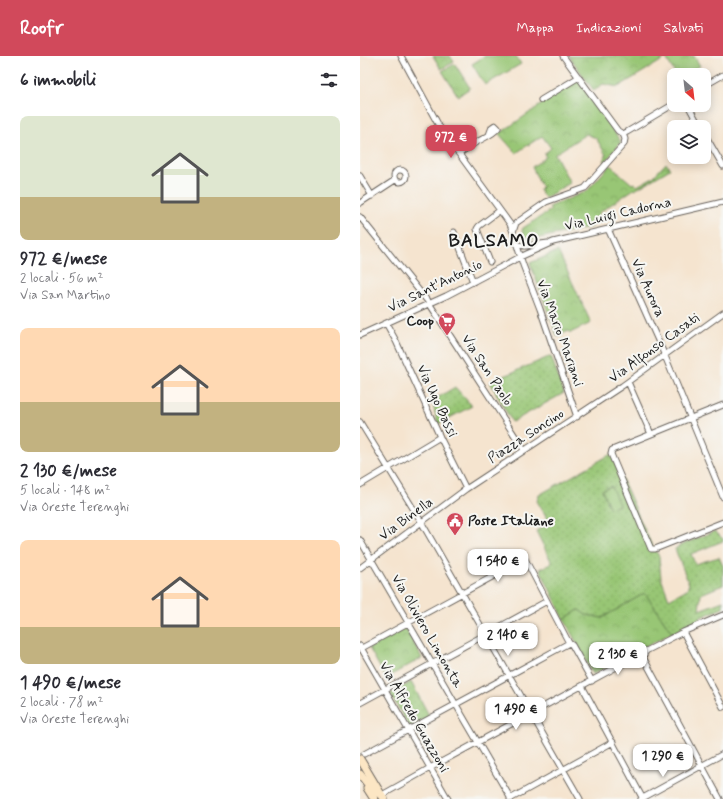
<!DOCTYPE html>
<html lang="it">
<head>
<meta charset="utf-8">
<style>
	:root { --surface:#fff; --page:#f7f7f7; --text:#2b2b33; --muted:#7c7c81; --accent:#d1495b }
	body { margin:0; font-family:Mynerve,sans-serif; background:var(--page); color:var(--text); height:100vh; display:flex; flex-direction:column; font-size:15px; white-space:nowrap }
	* { box-sizing:border-box; margin:0 }
	p { font-size:13px; color:var(--muted) }
	.icon { flex:none; width:22px; height:22px; fill:none; stroke:currentColor; stroke-width:2; stroke-linecap:round; stroke-linejoin:round }
	.map { position:relative; flex:1; overflow:hidden }
	.details { display:flex; flex-direction:column; background:var(--surface); width:360px }
	.details>* { flex:none }
	.needle { width:26px; rotate:152deg }
	.buttons { position:absolute; left:307px; top:12px; display:grid; gap:8px }
	.buttons a { display:grid; place-items:center; width:44px; height:44px; border-radius:8px; background:var(--surface); box-shadow:0 2px 10px #0003; font-size:20px }
	.price { position:absolute; translate:-50% -34px; padding:0 9px; border-radius:8px; background:#fff; color:#222; font-size:13px; line-height:26px; filter:drop-shadow(0 1px 2px #0008) }
	.price::after { content:''; position:absolute; left:50%; top:24px; width:12px; height:9px; margin-left:-6px; background:inherit; clip-path:polygon(0 0,100% 0,50% 100%) }
	.price.current { background:var(--accent); color:#fff }
	ul { padding:0; list-style:none }
	li { display:grid; align-content:center; gap:8px; height:212px; padding:0 20px }
	li span { display:grid; place-items:center; height:124px; border-radius:8px; color:#555 }
	li>.icon { margin-inline-start:auto }
	span .icon { width:72px; height:72px; fill:#fffc; stroke-width:1 }
	li b { font-size:17px }
	h2 { display:flex; justify-content:space-between; align-items:center; height:48px; padding:0 20px; font-size:17px }
	header { display:flex; align-items:center; gap:24px; box-sizing:border-box; height:56px; padding:0 20px; background:var(--accent); color:#fff }
	header strong { font-size:19px }
	nav { display:flex; gap:22px; margin-inline-start:auto; font-size:14px }
	main { display:flex; flex:1; min-height:0 }
	.map>svg:first-child { display:block }
	.grass { fill:url(#grass-dots); stroke:#5a7148 }
	.park { fill:url(#park-crowns); stroke:#5a7148 }
	.garden { fill:#98c674; stroke:#5a7148 }
	.lines { fill:none; stroke-linecap:round; stroke-linejoin:round }
	.street-casing { stroke:#68625b; stroke-width:7 }
	.secondary-casing { stroke:#68625b; stroke-width:9 }
	.street { stroke:#fff; stroke-width:5 }
	.secondary { stroke:#fce6c4; stroke-width:7 }
	.labels { text-anchor:middle; dominant-baseline:central; stroke-width:4; stroke-linejoin:round; paint-order:stroke }
	.street-label { font-size:14px; fill:#1c1c1c; stroke:#f6f6f2 }
	.poi-label { font-size:14px; font-weight:bold; fill:#1c1c1c; stroke:#f6f6f2; text-anchor:end }
	.district-label { font-size:18px; font-weight:bold; letter-spacing:1px; fill:#1c1c1c; stroke:#f6f6f2 }
</style>
</head>
<body>
<header>
<strong>Roofr</strong>
<nav><a>Mappa</a><a>Indicazioni</a><a>Salvati</a></nav>
</header>
<main>
<section class="details">
<h2>6 immobili<svg class="icon" aria-label="filters" viewBox="0 0 24 24"><path d="M4 7h16M4 17h16"/><circle cx="9" cy="7" r="2"/><circle cx="15" cy="17" r="2"/></svg></h2>
<ul>
<li><span style="background:linear-gradient(#dfe7d0 65%,#c2b280 0)"><svg class="icon" aria-label="home" viewBox="0 0 24 24"><path d="M3 11l9-7 9 7M6 9v11h12V9"/></svg></span><div><b>972 €/mese</b><p>2 locali · 56 m²</p><p>Via San Martino</p></div></li>
<li><span style="background:linear-gradient(#ffd9b3 60%,#c2b280 0)"><svg class="icon" aria-label="home" viewBox="0 0 24 24"><path d="M3 11l9-7 9 7M6 9v11h12V9"/></svg></span><div><b>2 130 €/mese</b><p>5 locali · 148 m²</p><p>Via Oreste Terenghi</p></div></li>
<li><span style="background:linear-gradient(#ffd9b3 70%,#c2b280 0)"><svg class="icon" aria-label="home" viewBox="0 0 24 24"><path d="M3 11l9-7 9 7M6 9v11h12V9"/></svg></span><div><b>1 490 €/mese</b><p>2 locali · 78 m²</p><p>Via Oreste Terenghi</p></div></li>
</ul>
</section>
<div class="map">
<svg width="363" height="743" viewBox="0 0 363 743">
	<defs>
		<pattern id="grass-dots" width="8" height="8" patternUnits="userSpaceOnUse"><rect width="8" height="8" fill="#98c674"/><path d="M2 2h.1M6 6h.1" fill="none" stroke="#82aa64" stroke-width="1.8" stroke-linecap="round"/></pattern>
		<pattern id="park-crowns" width="20" height="18" patternUnits="userSpaceOnUse"><rect width="20" height="18" fill="#98c674"/><path d="M2 6a3 3 0 1 1 6 0M12 15a3 3 0 1 1 6 0" fill="none" stroke="#82aa64"/></pattern>
	</defs>
	<rect width="100%" height="100%" fill="#f6f6f2"/>
	<filter id="ink" filterUnits="userSpaceOnUse"><feTurbulence type="fractalNoise" baseFrequency=".025" numOctaves="2"/><feDisplacementMap in="SourceGraphic" scale="8" xChannelSelector="R" yChannelSelector="G"/><feConvolveMatrix kernelMatrix="1 2 1 2 8 2 1 2 1" color-interpolation-filters="sRGB"/></filter>
	<filter id="wash" filterUnits="userSpaceOnUse"><feTurbulence type="fractalNoise" baseFrequency=".012" numOctaves="4" result="noise"/><feDisplacementMap in="SourceGraphic" scale="16" xChannelSelector="R" yChannelSelector="G"/><feGaussianBlur stdDeviation="0.9" result="paint"/><feColorMatrix in="noise" values="0 0 0 0 0 0 0 0 0 0 0 0 0 0 0 0 0 1.4 0 .05"/><feComposite in="paint" operator="in"/></filter>
	<g filter="url(#wash)">
		<rect width="100%" height="100%" fill="#f5e4cf"/>
		<path class="grass" d="M191 300 204 337 152 366 130 326Z
			M95 331 112 350 78 368 72 345Z
			M251 398 292 490 299 500 301 522 309 543 327 533 329 528 315 493 321 489 355 475 363 483V485L331 498 335 508 359 501 363 510V529L341 538 339 554 363 545V552L339 562 340 564 312 577 285 537 242 562 226 559 219 554 204 563 180 513 192 507 176 475 190 467 177 445 179 439Z
			M51 626 70 661 50 672 30 638Z"/>
		<path class="park" d="M73 0H90L94 6 81 13Z
			M209 0H334L340 10 325 19H316L306 2 258 31 243 28 234 35Z
			M95 8 110 32 98 40 82 15Z
			M219 22 261 86 245 106 243 105 246 99 236 82 226 78 195 98 210 127 185 142 179 133 182 132 172 111 186 101 184 98 191 92 182 80 156 97 139 78Z
			M306 107 310 113 275 134 274 133 240 156 231 171 165 185 162 174 163 172 191 154 189 151 227 135 250 109 272 128 274 127 277 130 293 121Z
			M198 195 231 267 210 277 209 275 197 280 170 207Z
			M285 537 312 577 233 618 204 563 219 554 226 559 242 562Z
			M46 572 62 602 26 622 9 592Z"/>
		<path class="garden" d="M125 0H156L161 8 125 29 112 8Z
			M251 430 259 449 250 453 242 434Z"/>
	</g>
	<g filter="url(#ink)">
		<g class="lines">
			<g class="street-casing">
				<path id="street" d="M41 0 79 70 91 89 99 98 150 168 153 176 163 209 180 253 217 361
					M203 0 258 75 263 78
					M344 30 363 19
					M181 44 219 21
					M328 49 340 71
					M344 77 363 110
					M263 78 267 76 314 48
					M99 98C104 94 110 90 115 87 123 82 133 79 138 72L135 69 132 71 129 79
					M34 120a6 6 0 1 1 12 0a6 6 0 1 1-12 0Z
					M0 120 12 140
					M0 147 35 124
					M0 161 69 247 164 394
					M248 173 305 300 363 441
					M94 176 113 226
					M153 176 156 167 186 146 225 132 264 88 265 83 263 78
					M157 189 166 190 188 187
					M130 206 117 173 119 170 139 155
					M26 267 36 285 80 381 106 433
					M0 279 86 240 160 201 193 186 363 146
					M268 326 291 378
					M363 349 252 394 251 398 291 493H295L363 466
					M0 366 59 462 220 743
					M0 429 80 381
					M0 484 151 743
					M0 512 106 433 262 330 363 257
					M323 576 363 651
					M0 590 88 743
					M0 593 165 503 209 587 212 589 232 625
					M283 601 360 743
					M283 601 286 595 323 576 363 559
					M222 630 283 743
					M0 647 187 545
					M4 698 209 587
					M22 739 70 712 275 601 280 599 283 601
					M150 743 253 686
					M281 743 363 698"/>
			</g>
			<g class="secondary-casing">
				<path id="secondary" d="M0 703 24 743
					M0 718 13 735 22 739
					M7 732 14 743"/>
			</g>
			<use href="#street" class="street"/>
			<use href="#secondary" class="secondary"/>
		</g>
	</g>
	<defs>
		<g id="supermarket-pin" transform="scale(0.9)"><path d="M0 17L-7.5 6A9.5 9.5 0 1 1 7.5 6Z" fill="#d1495b" stroke="#f6f6f2"/><path d="M-6-5.5h2.5l.6 2H6L4.5 2H-2.5L-4.4-4H-6ZM-1.5 3.2a1.3 1.3 0 1 0 .1 0ZM3 3.2a1.3 1.3 0 1 0 .1 0Z" fill="#fff"/></g>
		<g id="civic-pin" transform="scale(0.9)"><path d="M0 17L-7.5 6A9.5 9.5 0 1 1 7.5 6Z" fill="#d1495b" stroke="#f6f6f2"/><path d="M-.6-6.5H3V-4.5H.6V-3L4-1V1h2V6H-6V1h2V-1L-.6-3ZM-1.2 2.5V6h2.4V2.5Z" fill="#fff"/></g>
	</defs>
	<g fill-rule="evenodd">
		<use href="#supermarket-pin" x="87" y="265"/>
		<use href="#civic-pin" x="95" y="465"/>
	</g>
	<g class="labels">
		<g class="street-label">
			<text transform="translate(258 158) rotate(-13)">Via Luigi Cadorna</text>
			<text transform="translate(75 230) rotate(-26)">Via Sant'Antonio</text>
			<text transform="translate(288 232) rotate(66)">Via Aurora</text>
			<text transform="translate(200 277) rotate(70)">Via Mario Mariani</text>
			<text transform="translate(294 292) rotate(-36)">Via Alfonso Casati</text>
			<text transform="translate(127 314) rotate(57)">Via San Paolo</text>
			<text transform="translate(77 345) rotate(65)">Via Ugo Bassi</text>
			<text transform="translate(166 380) rotate(-33)">Piazza Soncino</text>
			<text transform="translate(46 463) rotate(-36)">Via Binella</text>
			<text transform="translate(67 575) rotate(60)">Via Oliviero Limonta</text>
			<text transform="translate(54 661) rotate(60)">Via Alfredo Guazzoni</text>
		</g>
		<g class="poi-label">
			<text x="74" y="265">Coop</text>
			<text x="108" y="465" text-anchor="start">Poste Italiane</text>
		</g>
		<g class="district-label">
			<text x="134" y="185">BALSAMO</text>
		</g>
	</g>
</svg>
<div class="buttons">
<a><svg class="needle" viewBox="-14 -14 28 28"><path d="M0-13l5 13h-10z" fill="#e53935"/><path d="M0 13l5-13h-10z" fill="#7c7c81"/></svg></a>
<a><svg class="icon" aria-label="layers" viewBox="0 0 24 24"><path d="M12 4l9 5-9 5-9-5zM3 14l9 5 9-5"/></svg></a>
</div>
<b class="price current" style="left:91px;top:103px">972 €</b>
<b class="price" style="left:138px;top:527px">1 540 €</b>
<b class="price" style="left:148px;top:601px">2 140 €</b>
<b class="price" style="left:258px;top:620px">2 130 €</b>
<b class="price" style="left:156px;top:675px">1 490 €</b>
<b class="price" style="left:303px;top:722px">1 290 €</b>
</div>
</main>
</body>
</html>
